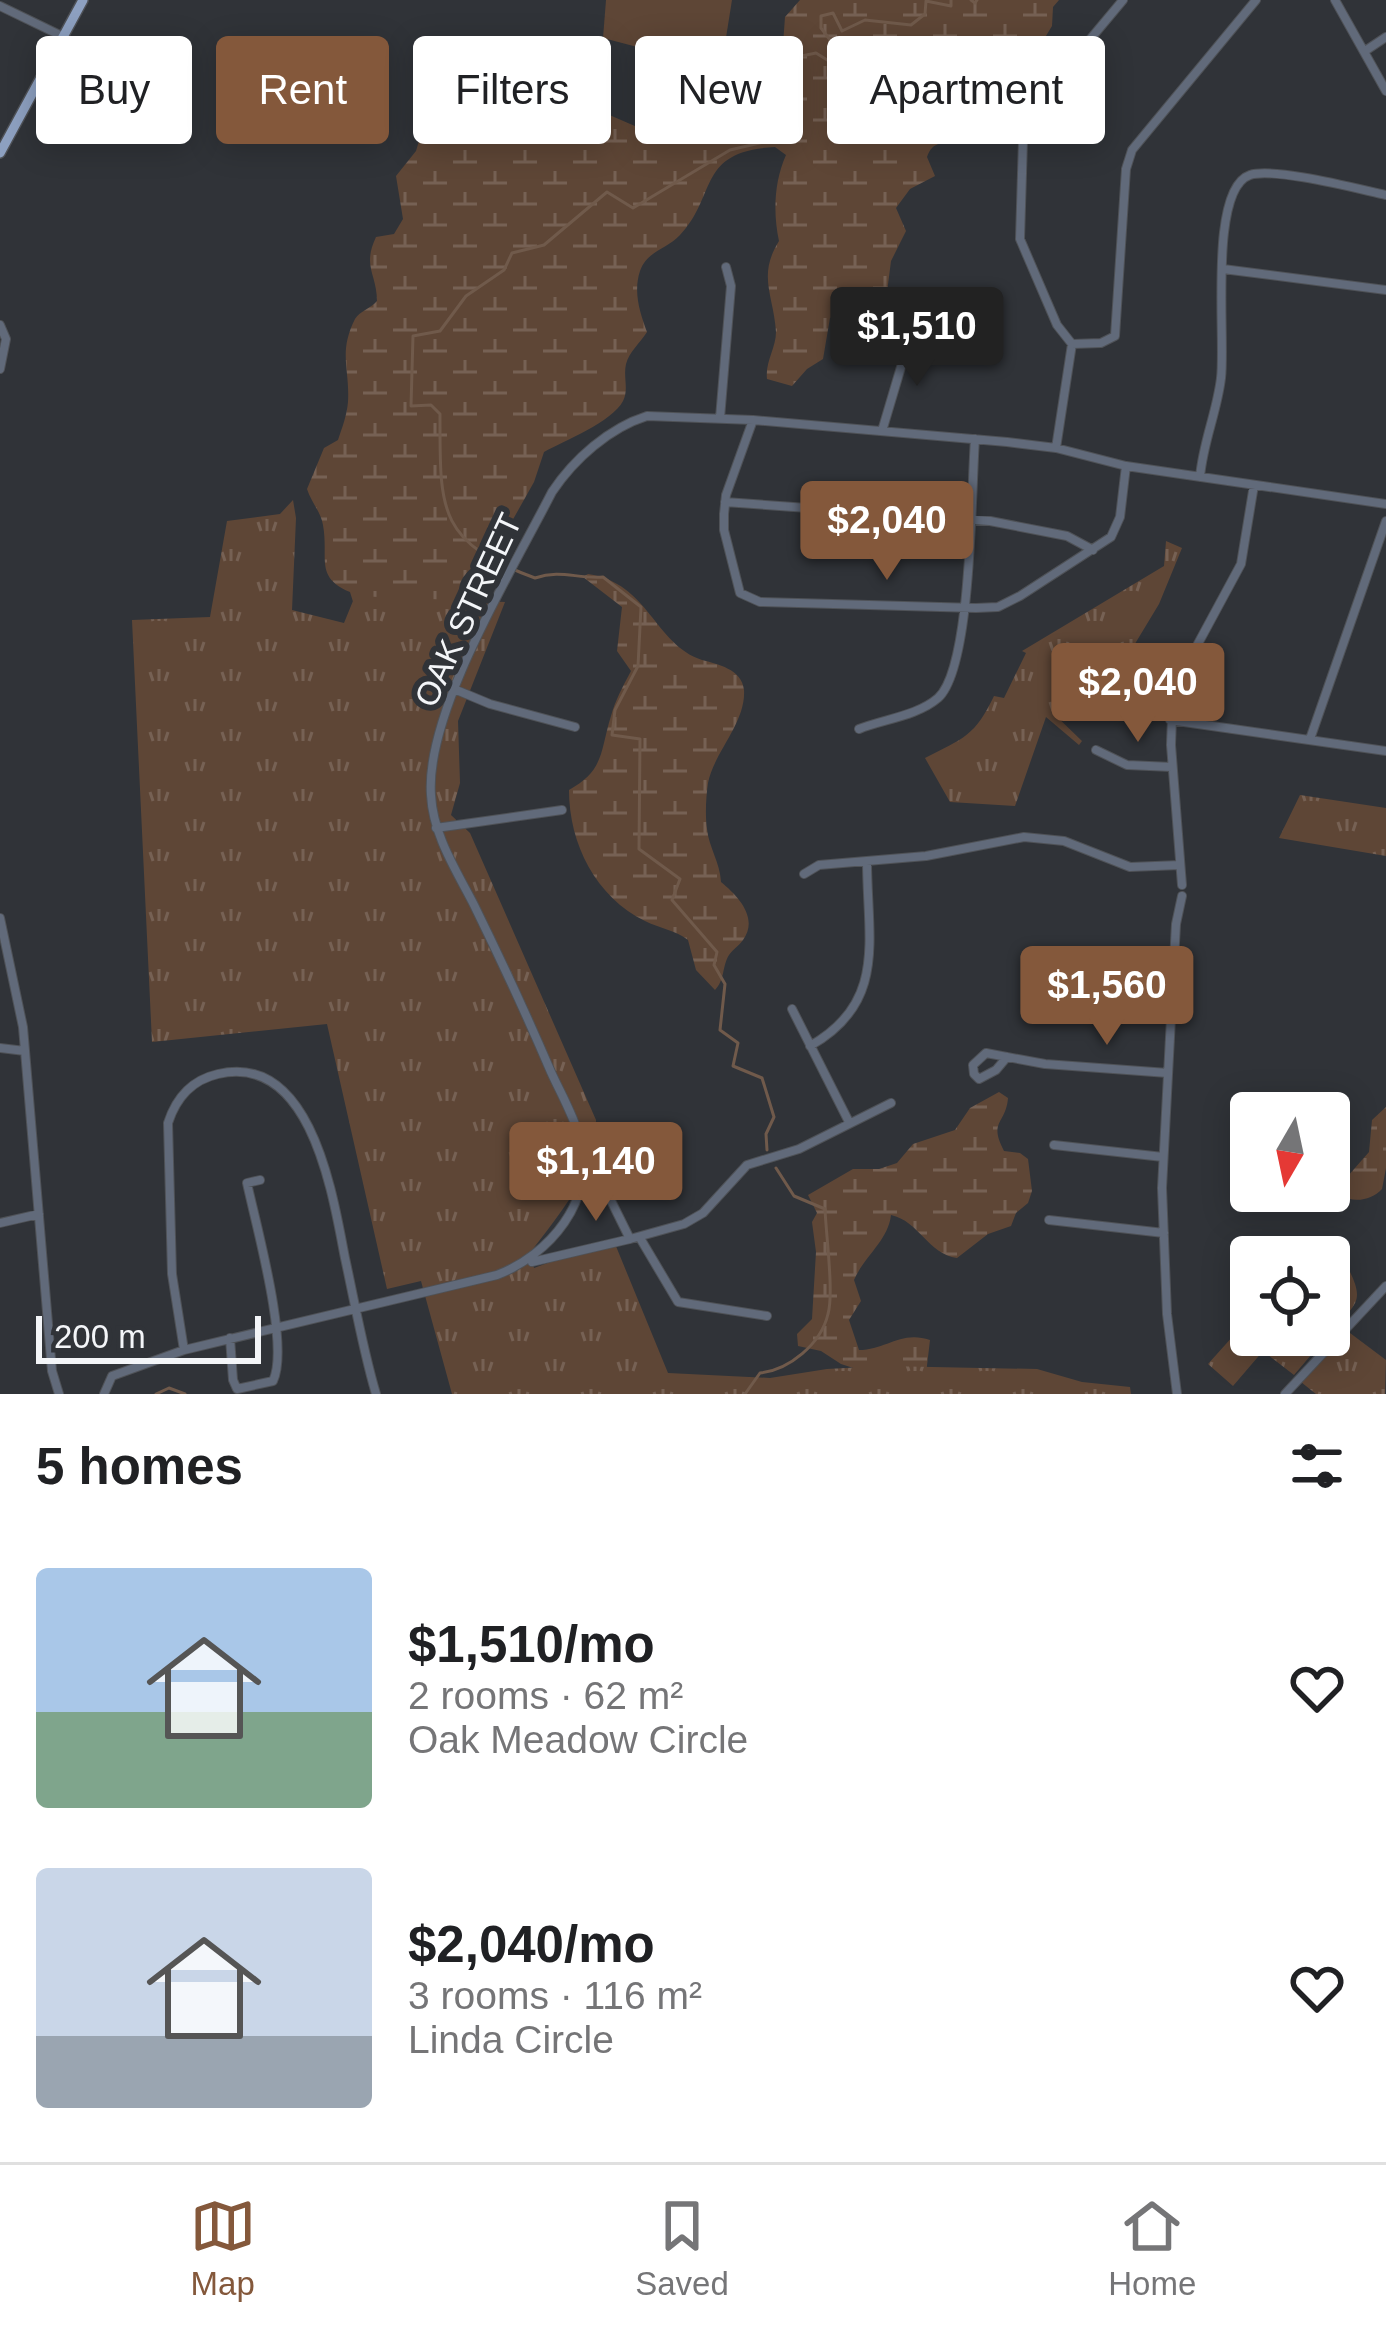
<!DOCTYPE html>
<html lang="en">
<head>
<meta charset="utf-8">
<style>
	:root { --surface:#fff; --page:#f2f2f2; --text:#202124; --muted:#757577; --line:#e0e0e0; --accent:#84583b }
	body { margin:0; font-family:Helvetica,sans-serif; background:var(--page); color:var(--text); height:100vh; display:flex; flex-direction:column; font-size:45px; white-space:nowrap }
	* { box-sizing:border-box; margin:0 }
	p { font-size:39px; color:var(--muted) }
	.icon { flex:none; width:66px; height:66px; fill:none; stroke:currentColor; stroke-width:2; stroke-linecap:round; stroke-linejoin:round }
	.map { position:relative; height:1394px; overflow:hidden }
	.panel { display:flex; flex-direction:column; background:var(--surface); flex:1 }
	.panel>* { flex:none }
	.top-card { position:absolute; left:36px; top:36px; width:1314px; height:108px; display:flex; gap:24px }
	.needle { width:78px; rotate:189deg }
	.controls { position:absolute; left:1230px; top:1092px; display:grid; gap:24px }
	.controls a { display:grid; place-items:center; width:120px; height:120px; border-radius:12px; background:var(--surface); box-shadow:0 6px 30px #0003; font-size:60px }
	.scale { position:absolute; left:36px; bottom:30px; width:225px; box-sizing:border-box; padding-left:12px; border:6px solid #f3f5f8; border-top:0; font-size:33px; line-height:42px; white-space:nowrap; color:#f3f5f8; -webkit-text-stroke:9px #303338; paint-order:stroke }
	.price { position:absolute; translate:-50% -102px; padding:0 27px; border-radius:12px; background:var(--accent); color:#fff; font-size:39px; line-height:78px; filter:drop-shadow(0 3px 6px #0008) }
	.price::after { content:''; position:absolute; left:50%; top:72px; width:36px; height:27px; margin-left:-18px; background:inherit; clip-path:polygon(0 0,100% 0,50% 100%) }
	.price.current { background:#222; color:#fff }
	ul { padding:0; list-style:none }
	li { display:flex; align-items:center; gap:36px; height:300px; padding:0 36px }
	li span { display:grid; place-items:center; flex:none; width:336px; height:240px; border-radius:12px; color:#555 }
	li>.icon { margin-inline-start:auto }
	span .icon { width:144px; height:144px; fill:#fffc; stroke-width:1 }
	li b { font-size:51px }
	h2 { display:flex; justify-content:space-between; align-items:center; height:144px; padding:0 36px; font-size:51px }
	.chip { padding:0 42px; border-radius:12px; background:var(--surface); box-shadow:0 6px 30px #0003; font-size:42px; line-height:108px }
	.chip.current { background:var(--accent); color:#fff }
	.tabs { display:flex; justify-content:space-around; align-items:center; height:168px; border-top:3px solid var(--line); background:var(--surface); font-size:33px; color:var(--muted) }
	.tabs a { display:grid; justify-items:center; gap:6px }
	.tabs .current { color:var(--accent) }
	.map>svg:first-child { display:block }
	.grass { fill:#5e4636 }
	.wetland { fill:url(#wetland-marsh) }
	.park { fill:url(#park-tufts) }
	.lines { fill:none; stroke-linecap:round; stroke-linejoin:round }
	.stream { stroke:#705a4b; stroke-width:3 }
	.minor-casing { stroke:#4f5257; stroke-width:10 }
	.major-casing { stroke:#4f5257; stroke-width:12 }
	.minor { stroke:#616a7a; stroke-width:8 }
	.major { stroke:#8da0c0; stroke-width:9 }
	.labels { text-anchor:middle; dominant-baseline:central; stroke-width:12; stroke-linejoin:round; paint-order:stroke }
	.street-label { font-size:33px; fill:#f3f5f8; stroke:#303338 }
</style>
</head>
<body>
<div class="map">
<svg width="1386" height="1394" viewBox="0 0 1386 1394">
	<defs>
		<pattern id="wetland-marsh" width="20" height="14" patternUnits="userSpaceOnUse" patternTransform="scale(3)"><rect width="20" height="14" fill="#5e4636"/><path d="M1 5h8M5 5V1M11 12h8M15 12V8" fill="none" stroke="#766154"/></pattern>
		<pattern id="park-tufts" width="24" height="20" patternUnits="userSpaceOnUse" patternTransform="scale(3)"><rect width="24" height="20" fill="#5e4636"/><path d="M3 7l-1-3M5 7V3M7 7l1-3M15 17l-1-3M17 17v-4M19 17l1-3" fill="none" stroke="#766154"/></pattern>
	</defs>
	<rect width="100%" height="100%" fill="#303338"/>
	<path class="grass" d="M606 0H732L721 69 603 38Z"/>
	<path class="wetland" d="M800 0H1059L1053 7 1052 26 1035 54 1011 57 974 80 959 100C962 118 976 128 954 142 941 144 933 141 927 157L935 176 910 189 896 208 906 231 891 261 886 300C871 311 848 310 830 318L823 359 807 369 792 386 767 379C765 362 776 348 776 332 774 296 757 276 779 241 773 213 774 182 786 155L775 147C696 151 718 195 680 235 667 249 647 251 640 271 633 292 640 313 647 332 640 343 629 352 626 364 623 377 629 389 623 401 612 422 564 441 544 452L534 482 498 546 496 560C472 566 454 575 460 603L359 621 350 592C314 577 329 558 323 525 321 512 311 502 307 489L324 448 338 440C342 428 347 415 348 402 350 368 338 353 355 319 360 311 371 308 377 301 377 274 362 267 376 237L394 234 403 219 396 176 416 151 422 131 435 124 453 98 478 91 496 77 529 86 543 103C590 98 626 126 669 139 687 145 743 136 763 133L772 113 777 61 782 59 785 17Z
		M588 574C649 583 654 644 702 660 717 664 742 669 744 690 746 723 714 752 708 783 706 796 705 816 707 829 709 848 720 862 721 882 738 896 759 918 743 940 739 946 733 949 729 955 722 966 725 980 715 990L696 970 688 940C675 930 659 928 645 921 596 897 569 844 569 790 605 770 600 751 611 716 615 701 623 686 631 671L617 651 622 607 583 577Z
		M999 1092 1008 1098C1006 1124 988 1121 1004 1151L1020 1153 1028 1159 1032 1191 1028 1203 1016 1213 1011 1226 988 1234 957 1258C928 1254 919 1221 891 1215 888 1241 865 1255 854 1280L861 1301 849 1320 859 1350C886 1350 901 1330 930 1340L924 1391 841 1364 821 1351 798 1346 797 1334 812 1319 816 1252 812 1222 817 1213 808 1195 853 1169H879L897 1163 913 1144 955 1130 970 1108Z
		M1386 1107V1168L1382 1189C1371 1201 1353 1203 1340 1195V1185L1369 1152 1372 1120Z"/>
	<path class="park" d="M293 500 296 518 292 610 344 623 355 596 505 602 458 721 460 783 451 815 470 833 596 1120C596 1173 560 1213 530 1253L534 1268 613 1239 668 1373 770 1378 827 1369 883 1366 1037 1369 1082 1382 1130 1387 1131 1394H452L421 1281 387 1289 327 1024 152 1042 132 620 210 617 227 521 280 514Z
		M1166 541 1182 548 1159 604 1130 652H1091L1075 698 1052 712 1082 741 1079 745 1046 717 1015 806 950 802 925 758C964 738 975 736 994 696L1004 698 1026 653 1022 651 1164 566Z
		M1300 795 1386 808V856L1279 838Z
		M1329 1239C1338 1247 1341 1254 1346 1264 1367 1304 1356 1302 1329 1334V1257H1304L1320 1240Z
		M1251 1316V1335H1328L1294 1375 1263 1351 1233 1386 1208 1364Z
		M1346 1330 1386 1360 1385 1394H1316L1301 1382Z"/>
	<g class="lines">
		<path class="stream" d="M971 0 975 3 977 0
			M767 1150 766 1134 774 1117 762 1078 733 1066 738 1043 720 1030 725 984 714 965 717 952 672 900 680 879 639 849 640 739 612 735 615 710 638 666 641 607 603 577C576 579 561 569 535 578 437 542 440 510 440 414L431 405 411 406 413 336 440 331 466 296 504 270 512 253 544 245 607 192 633 208 730 150 789 136C797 113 788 84 787 59L816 53 832 63 840 53 821 28V16L833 13 842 31 865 20 911 25 925 14 926 1 951 6V0
			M156 1394 169 1388 185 1394
			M745 1394 760 1373C789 1370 821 1344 828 1314 834 1293 826 1235 825 1209L794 1196 776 1168"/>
		<g class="minor-casing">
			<path id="minor" d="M1335 0 1386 91
				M0 6 64 37
				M1365 51 1386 37
				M1223 269 1386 290
				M0 325 6 339 0 369
				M1072 344 1101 343 1115 336 1126 169 1132 150 1256 0
				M720 418 731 286 726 267
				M753 420 726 495 724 514V530L740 593 760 602 976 608 998 607 1020 596 1111 537 1120 517 1126 466
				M882 431 901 367 925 333
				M1056 448 1072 344 1057 325 1020 239 1023 140 1031 110 1123 0
				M1200 477C1203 442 1217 412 1221 378 1226 339 1208 189 1250 175 1274 167 1358 189 1386 195
				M725 502 990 521 1067 536 1093 550
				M454 689 490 704 575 727
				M1170 720 1386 751
				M859 729C884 719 917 716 938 698 972 668 971 491 975 439
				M1310 739 1386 521
				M1096 750 1127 765 1172 767
				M436 828 562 810
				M804 874 819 865 926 856 1024 837 1064 841 1130 867 1180 865
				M1182 885 1171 745 1173 690 1241 564 1254 485
				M0 918 23 1027 52 1371 59 1394
				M792 1009 849 1122
				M810 1046C888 1002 867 938 867 861
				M0 1048 25 1051
				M1007 1057 996 1070 979 1079 974 1074 973 1065 986 1053 1045 1064 1168 1073
				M1054 1145 1163 1157
				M1049 1220 1164 1233
				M0 1223 39 1214
				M640 1238 678 1302 767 1316
				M630 1239 684 1224 703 1213 747 1165 799 1149 891 1103
				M532 1262 630 1239 583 1144
				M230 1338 233 1380 237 1389 273 1381C290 1346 256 1225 247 1183L260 1180
				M184 1350 172 1274 168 1123C176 1098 192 1080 218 1074 312 1052 333 1197 345 1258 355 1304 363 1350 376 1394
				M104 1394 112 1376 184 1350 497 1275C549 1255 597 1200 580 1139 574 1116 561 1094 551 1072 527 1016 501 960 474 905 456 870 433 835 431 795 425 712 513 569 552 492 574 459 609 428 647 416L753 420 1007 442 1056 448 1126 466 1386 504
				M1177 1394 1167 1314 1162 1188 1176 924 1182 896
				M1285 1394 1386 1286"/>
		</g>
		<g class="major-casing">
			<path id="major" d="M0 153 83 0"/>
		</g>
		<use href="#minor" class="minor"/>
		<use href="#major" class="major"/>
	</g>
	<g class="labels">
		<g class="street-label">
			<text transform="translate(468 610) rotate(-65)">OAK STREET</text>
		</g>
	</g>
</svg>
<div class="controls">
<a><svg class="needle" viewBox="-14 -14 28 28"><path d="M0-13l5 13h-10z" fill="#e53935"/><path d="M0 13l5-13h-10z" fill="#757577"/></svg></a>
<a><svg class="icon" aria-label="locate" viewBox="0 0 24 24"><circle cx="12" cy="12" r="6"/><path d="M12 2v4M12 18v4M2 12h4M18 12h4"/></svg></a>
</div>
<div class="scale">200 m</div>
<b class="price current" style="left:917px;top:389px">$1,510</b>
<b class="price" style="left:887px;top:583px">$2,040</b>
<b class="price" style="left:1138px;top:745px">$2,040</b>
<b class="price" style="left:1107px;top:1048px">$1,560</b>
<b class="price" style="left:596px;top:1224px">$1,140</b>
<div class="top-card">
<a class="chip">Buy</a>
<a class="chip current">Rent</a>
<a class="chip">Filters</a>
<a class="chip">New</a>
<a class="chip">Apartment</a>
</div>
</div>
<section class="panel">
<h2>5 homes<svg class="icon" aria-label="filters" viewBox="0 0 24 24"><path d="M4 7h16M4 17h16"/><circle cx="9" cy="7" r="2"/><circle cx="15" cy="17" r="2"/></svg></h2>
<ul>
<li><span style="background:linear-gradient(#a9c7e8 60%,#7fa58c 0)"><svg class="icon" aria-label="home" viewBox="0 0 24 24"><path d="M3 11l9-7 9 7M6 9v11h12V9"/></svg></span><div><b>$1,510/mo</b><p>2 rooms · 62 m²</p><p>Oak Meadow Circle</p></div><svg class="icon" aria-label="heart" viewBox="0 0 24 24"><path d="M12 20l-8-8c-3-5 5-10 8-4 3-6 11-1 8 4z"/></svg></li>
<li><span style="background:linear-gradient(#c9d6e8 70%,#9aa5b1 0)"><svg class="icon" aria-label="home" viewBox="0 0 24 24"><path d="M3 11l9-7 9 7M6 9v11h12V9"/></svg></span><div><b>$2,040/mo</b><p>3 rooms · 116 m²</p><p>Linda Circle</p></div><svg class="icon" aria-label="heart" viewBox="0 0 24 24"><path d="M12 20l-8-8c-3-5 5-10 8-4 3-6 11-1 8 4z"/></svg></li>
</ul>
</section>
<nav class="tabs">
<a class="current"><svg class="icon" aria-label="map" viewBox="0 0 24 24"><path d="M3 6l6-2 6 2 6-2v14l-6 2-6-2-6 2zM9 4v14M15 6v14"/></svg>Map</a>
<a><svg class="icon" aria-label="saved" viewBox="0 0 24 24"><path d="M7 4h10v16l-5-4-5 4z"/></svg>Saved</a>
<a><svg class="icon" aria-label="home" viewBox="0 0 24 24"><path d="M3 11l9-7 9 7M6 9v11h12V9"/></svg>Home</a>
</nav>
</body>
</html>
